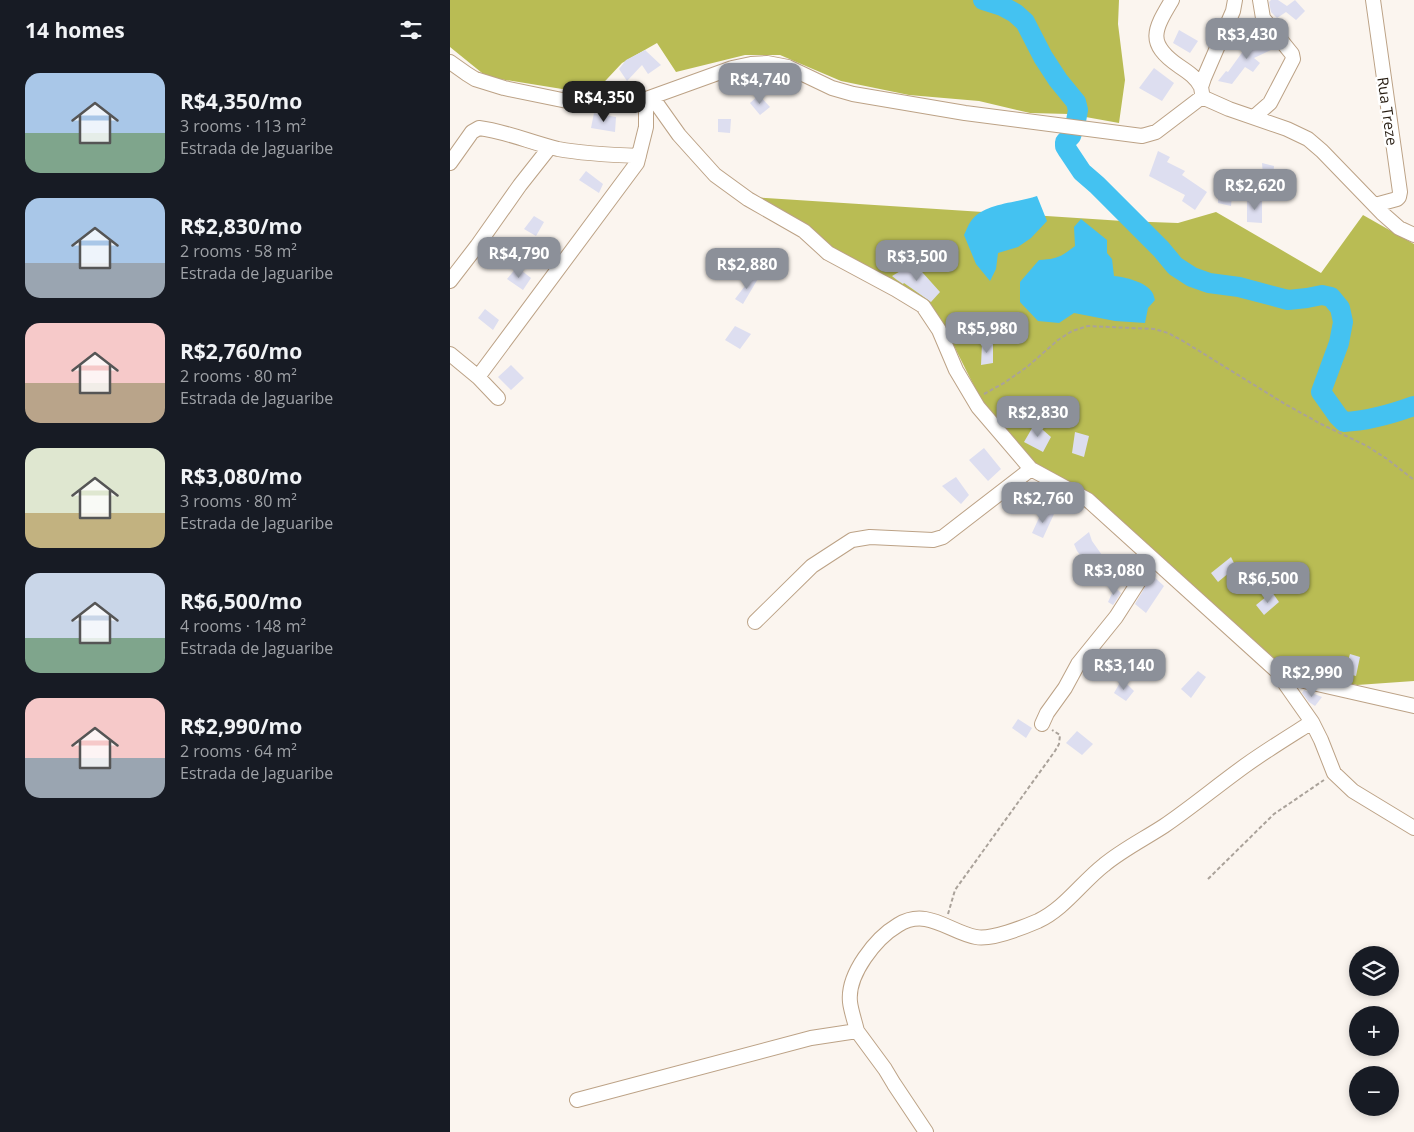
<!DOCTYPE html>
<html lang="en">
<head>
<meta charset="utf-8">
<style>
	:root { --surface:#171b24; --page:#242831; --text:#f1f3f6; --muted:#9ea1a6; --accent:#8c9099 }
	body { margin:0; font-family:"Open Sans",sans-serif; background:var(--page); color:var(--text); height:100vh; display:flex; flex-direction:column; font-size:19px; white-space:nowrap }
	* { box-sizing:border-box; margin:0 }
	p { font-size:16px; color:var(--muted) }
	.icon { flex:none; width:28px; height:28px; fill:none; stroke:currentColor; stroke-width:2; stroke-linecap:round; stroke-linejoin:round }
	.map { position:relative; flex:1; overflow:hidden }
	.side { display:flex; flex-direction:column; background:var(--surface); width:450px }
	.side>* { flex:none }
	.controls { position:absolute; left:899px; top:946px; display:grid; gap:10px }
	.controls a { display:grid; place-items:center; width:50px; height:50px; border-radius:50%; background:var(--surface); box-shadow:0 2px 8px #0003; font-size:25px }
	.price { position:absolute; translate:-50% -42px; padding:0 11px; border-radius:10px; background:var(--accent); color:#fff; font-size:16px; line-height:32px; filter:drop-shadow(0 1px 2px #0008) }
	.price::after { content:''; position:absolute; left:50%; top:30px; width:15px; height:11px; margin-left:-8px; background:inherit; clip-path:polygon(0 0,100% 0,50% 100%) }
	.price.on { background:#222; color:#fff }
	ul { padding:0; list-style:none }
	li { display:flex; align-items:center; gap:15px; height:125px; padding:0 25px }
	li span { display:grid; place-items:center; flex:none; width:140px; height:100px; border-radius:15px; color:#555 }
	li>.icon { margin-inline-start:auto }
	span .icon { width:60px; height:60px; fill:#fffc; stroke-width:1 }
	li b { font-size:21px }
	h2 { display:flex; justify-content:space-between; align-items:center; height:60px; padding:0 25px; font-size:21px }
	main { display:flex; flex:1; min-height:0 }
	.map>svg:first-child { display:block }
	.forest { fill:#b9bc54 }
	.water { fill:#44c2f1 }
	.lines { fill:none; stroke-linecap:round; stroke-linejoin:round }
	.river { stroke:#44c2f1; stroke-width:20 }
	.building { fill:#dddef0 }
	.minor-casing { stroke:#bca286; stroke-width:16 }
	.path { stroke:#aaa29a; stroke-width:2; stroke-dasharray:4 2.5; stroke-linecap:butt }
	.minor { stroke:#fff; stroke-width:14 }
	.labels { text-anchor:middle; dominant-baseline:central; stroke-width:5; stroke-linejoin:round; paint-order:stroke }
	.street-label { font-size:15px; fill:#271d12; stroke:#fff }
</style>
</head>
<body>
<main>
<section class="side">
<h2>14 homes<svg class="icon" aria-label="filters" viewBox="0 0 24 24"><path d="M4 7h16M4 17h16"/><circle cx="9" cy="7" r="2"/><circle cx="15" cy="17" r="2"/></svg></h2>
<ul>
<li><span style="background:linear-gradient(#a9c7e8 60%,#7fa58c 0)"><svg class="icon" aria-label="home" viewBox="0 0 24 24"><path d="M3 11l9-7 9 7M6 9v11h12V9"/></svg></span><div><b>R$4,350/mo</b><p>3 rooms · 113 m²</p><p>Estrada de Jaguaribe</p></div></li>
<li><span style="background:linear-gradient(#a9c7e8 65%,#9aa5b1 0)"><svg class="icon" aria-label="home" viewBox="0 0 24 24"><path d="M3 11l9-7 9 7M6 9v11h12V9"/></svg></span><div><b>R$2,830/mo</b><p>2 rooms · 58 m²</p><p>Estrada de Jaguaribe</p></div></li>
<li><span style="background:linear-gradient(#f6c9c9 60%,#b9a48a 0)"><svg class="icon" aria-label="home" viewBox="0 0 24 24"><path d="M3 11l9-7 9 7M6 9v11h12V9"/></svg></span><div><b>R$2,760/mo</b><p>2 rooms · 80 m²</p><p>Estrada de Jaguaribe</p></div></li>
<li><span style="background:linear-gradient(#dfe7d0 65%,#c2b280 0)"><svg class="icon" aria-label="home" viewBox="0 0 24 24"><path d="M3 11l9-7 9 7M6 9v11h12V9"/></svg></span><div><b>R$3,080/mo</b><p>3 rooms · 80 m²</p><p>Estrada de Jaguaribe</p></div></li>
<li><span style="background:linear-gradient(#c9d6e8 65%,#7fa58c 0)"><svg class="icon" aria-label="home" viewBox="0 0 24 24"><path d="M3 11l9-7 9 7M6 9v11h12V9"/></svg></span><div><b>R$6,500/mo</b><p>4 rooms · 148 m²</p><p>Estrada de Jaguaribe</p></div></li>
<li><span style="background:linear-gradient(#f6c9c9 60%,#9aa5b1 0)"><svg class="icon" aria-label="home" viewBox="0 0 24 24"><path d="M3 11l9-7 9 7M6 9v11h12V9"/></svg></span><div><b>R$2,990/mo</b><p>2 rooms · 64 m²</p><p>Estrada de Jaguaribe</p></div></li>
</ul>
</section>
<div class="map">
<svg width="964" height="1132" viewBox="0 0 964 1132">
	<rect width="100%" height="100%" fill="#fbf5ef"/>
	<path class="forest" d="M0 0H669L668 24 675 80 669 123 619 114 580 113 529 101 459 95 391 81 330 55H295L226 72 207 43 172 63 143 94 37 77 0 47Z
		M302 197 673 221 728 223 766 212 871 273 913 215 964 244V681L907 685 838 671 665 516 586 467 548 426 526 390 496 330 392 255Z"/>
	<path class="water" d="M587 196 597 221 581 238 568 247 548 253 546 269 540 281 526 264 514 235C516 231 518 225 521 221 534 203 567 203 587 196Z
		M631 219 657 240V253L662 259 664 276C675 277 696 282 702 292 704 295 704 298 705 300L698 308 695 323 665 321 624 313 609 323 588 321 570 302V282L589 260C607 259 611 257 625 246L624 227Z"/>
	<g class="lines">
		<path class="river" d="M533 0 552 6 565 13 575 22 593 57 608 80 626 102 628 110 626 121 621 136 615 142V146L618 151 632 172 647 185 711 249 725 266 742 277 759 283 789 287 838 300 857 298 872 295 881 297 890 308 893 322 889 343 871 392 888 416 894 422C918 421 942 414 964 406"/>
	</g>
	<path class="building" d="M821 0H828L837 6 845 0 855 11 846 20 836 12 827 18 821 12 819 2Z
		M729 30 748 41 740 53 723 43Z
		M818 38 825 48 804 58 810 63 803 72 795 67 782 84 768 81 776 71 778 72 796 47Z
		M195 50 211 65 198 74 192 65 177 81 169 69 176 60Z
		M704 68 724 83 712 101 689 88Z
		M309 95 320 107 310 115 300 103Z
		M144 113 166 117 165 132 141 128Z
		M268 119H281L280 133 268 132Z
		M708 151 720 157 717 162 735 171 732 175 757 192 745 210 732 201 735 195 699 176Z
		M812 163 824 166 823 177 813 176Z
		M136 171 153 184 149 193 129 180Z
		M768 176H784L781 206 768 203Z
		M797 199H812V223L797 222Z
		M84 216 94 222 86 236 74 229Z
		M464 263 490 292 481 302 454 283 453 284 447 280 442 276Z
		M67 267 81 278 73 290 57 279Z
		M304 274 309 277 293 304 285 299Z
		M35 309 49 320 43 330 28 318Z
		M285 326 301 334 290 349 275 340Z
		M532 343 543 344V363L531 365Z
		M61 365 74 378 61 390 48 377Z
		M585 423 601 437 593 452 574 442Z
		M625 432 639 436 634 457 622 453Z
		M534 448 551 469 538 481 519 460Z
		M506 477 519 495 511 504 492 486Z
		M593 509 604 514 593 538 582 533Z
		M639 532 642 541 652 555 637 563 627 551 624 544Z
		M781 557 786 567 768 582 761 573Z
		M702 575 714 586 696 613 685 604Z
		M665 587 671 593 663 605 658 602Z
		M822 592 829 602 814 615 806 605Z
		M900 654 910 657 906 676 894 673Z
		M748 671 756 677 741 698 731 689Z
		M672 679 684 691 676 701 664 693Z
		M854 690 872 697 865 706 859 702 852 693Z
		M568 719 582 728 576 738 562 728Z
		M627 731 643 744 632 755 616 743Z"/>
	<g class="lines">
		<g class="minor-casing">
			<path id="minor" d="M722 0C704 30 696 43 729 66 738 72 746 77 751 87
				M923 0 950 192 949 197 947 199 925 205
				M0 62 17 74 25 79 54 88 117 101 163 105 178 104 196 99 282 68 301 64 317 63 338 67 382 88 403 94 515 113 692 136 706 132 752 97 779 109 837 129 858 139 872 151 932 213 949 228 964 235
				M752 93 751 87 754 78 783 11 785 0
				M202 97 229 135 265 175 298 199 354 231 378 253 445 289 473 306 489 330 506 370 528 407 581 469 638 500 829 673 854 681 964 706
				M804 117 820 103 843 59 842 54 813 18 810 0
				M0 163 22 132 29 128C55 131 82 143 108 149 135 154 162 155 189 156
				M0 281 27 246 70 185 100 147
				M0 354 28 377 48 398
				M28 377 187 163 196 127V99
				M305 622 362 566 402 540 420 537 483 540 493 537 581 469
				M862 722 871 740 884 773 903 791 964 828
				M592 724 597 713 615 688 628 664 666 617 691 578 702 558
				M407 1031 435 1069 444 1084 476 1132
				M127 1100 361 1038 407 1031C405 1022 401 1011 400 1002 397 974 426 938 448 925 477 907 499 932 526 937 541 940 574 927 588 921 614 909 631 883 654 865 672 850 694 839 714 826 742 807 768 785 796 765 817 750 840 736 862 722L836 685 829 673"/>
		</g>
		<path class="path" d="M534 394 554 383 577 367 608 340 622 331 638 326 704 329 718 333 733 341 835 404 871 424 917 446 937 459 964 480
			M758 879 824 814 874 780
			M498 914 505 890 605 751 609 744 610 735 602 730"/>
		<use href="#minor" class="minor"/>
	</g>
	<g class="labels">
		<g class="street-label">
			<text transform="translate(938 111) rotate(82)">Rua Treze</text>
		</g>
	</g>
</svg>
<div class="controls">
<a><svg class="icon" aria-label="layers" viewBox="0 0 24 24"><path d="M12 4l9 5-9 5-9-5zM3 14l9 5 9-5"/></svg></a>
<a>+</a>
<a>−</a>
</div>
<b class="price" style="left:797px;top:60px">R$3,430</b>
<b class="price" style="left:310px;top:105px">R$4,740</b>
<b class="price on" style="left:154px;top:123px">R$4,350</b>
<b class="price" style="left:805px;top:211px">R$2,620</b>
<b class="price" style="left:69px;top:279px">R$4,790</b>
<b class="price" style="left:467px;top:282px">R$3,500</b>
<b class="price" style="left:297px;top:290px">R$2,880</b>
<b class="price" style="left:537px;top:354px">R$5,980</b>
<b class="price" style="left:588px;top:438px">R$2,830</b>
<b class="price" style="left:593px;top:524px">R$2,760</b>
<b class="price" style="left:664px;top:596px">R$3,080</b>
<b class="price" style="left:818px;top:604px">R$6,500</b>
<b class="price" style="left:674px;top:691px">R$3,140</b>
<b class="price" style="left:862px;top:698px">R$2,990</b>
</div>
</main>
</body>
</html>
